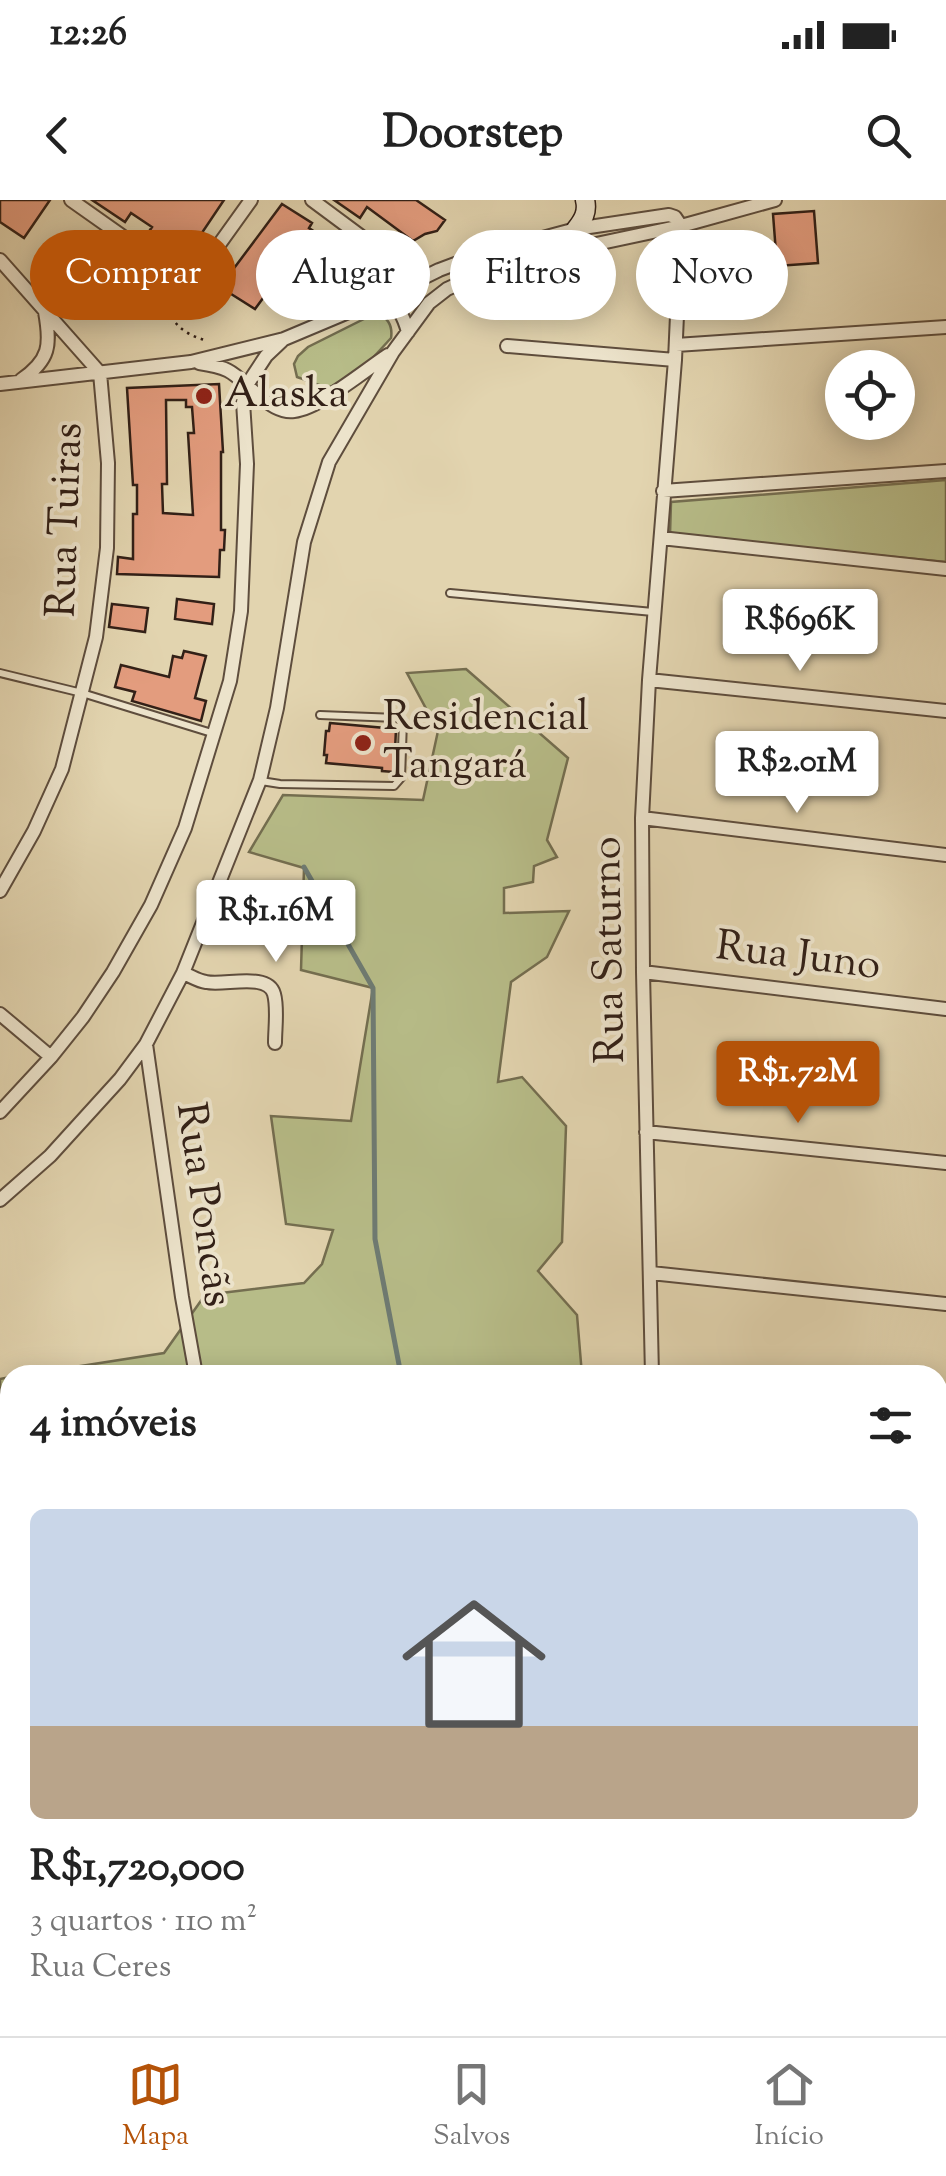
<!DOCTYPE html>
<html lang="pt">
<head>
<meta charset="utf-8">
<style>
	:root { --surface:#fff; --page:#f2f2f2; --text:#222; --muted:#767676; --line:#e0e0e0; --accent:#b45309 }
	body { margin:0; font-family:"Sorts Mill Goudy",serif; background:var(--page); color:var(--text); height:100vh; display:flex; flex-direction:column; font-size:38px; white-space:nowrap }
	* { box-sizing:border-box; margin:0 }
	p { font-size:32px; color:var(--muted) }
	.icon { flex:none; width:55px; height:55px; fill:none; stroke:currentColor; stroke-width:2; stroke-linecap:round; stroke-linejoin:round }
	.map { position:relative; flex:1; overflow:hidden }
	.side { position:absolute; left:0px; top:1165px; width:948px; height:672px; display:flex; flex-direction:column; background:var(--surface); border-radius:30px 30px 0 0; box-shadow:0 5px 25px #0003 }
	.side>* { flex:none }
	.banner { position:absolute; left:30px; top:30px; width:888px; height:90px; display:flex; gap:20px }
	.fabs { position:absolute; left:825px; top:150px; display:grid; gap:20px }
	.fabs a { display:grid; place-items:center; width:90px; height:90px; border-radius:50%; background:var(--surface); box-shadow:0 5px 25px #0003; font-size:50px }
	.price { position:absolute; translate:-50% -85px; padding:0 22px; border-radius:10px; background:#fff; color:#222; font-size:32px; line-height:65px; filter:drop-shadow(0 2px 5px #0008) }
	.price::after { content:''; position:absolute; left:50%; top:60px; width:30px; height:22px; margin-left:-15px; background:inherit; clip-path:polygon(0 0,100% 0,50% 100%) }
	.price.active { background:var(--accent); color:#fff }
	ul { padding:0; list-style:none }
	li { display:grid; align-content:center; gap:20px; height:530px; padding:0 30px }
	li span { display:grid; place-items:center; height:310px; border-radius:15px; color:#555 }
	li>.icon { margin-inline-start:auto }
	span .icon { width:180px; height:180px; fill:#fffc; stroke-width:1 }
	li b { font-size:42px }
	h2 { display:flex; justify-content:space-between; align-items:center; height:120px; padding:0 30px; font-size:42px }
	.pill { padding:0 35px; border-radius:45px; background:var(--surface); box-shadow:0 5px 25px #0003; font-size:35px; line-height:90px }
	.pill.active { background:var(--accent); color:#fff }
	.status { display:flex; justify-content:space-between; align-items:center; height:70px; padding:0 50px; background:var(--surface); direction:ltr }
	.status svg { height:28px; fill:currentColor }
	header { display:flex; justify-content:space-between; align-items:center; height:130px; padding:0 30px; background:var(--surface); font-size:45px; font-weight:800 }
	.dock { display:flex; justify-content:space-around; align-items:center; height:140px; border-top:2px solid var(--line); background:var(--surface); font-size:28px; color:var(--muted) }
	.dock a { display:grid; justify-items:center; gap:5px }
	.dock .active { color:var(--accent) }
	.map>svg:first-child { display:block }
	.green { fill:#b7bc88; stroke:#746e50; stroke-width:2.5 }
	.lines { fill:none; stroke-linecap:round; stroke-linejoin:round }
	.stream { stroke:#6e7b73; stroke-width:5 }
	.building { fill:#e39c7e; stroke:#322017; stroke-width:2.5; fill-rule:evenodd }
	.lane-casing { stroke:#5e4d3d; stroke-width:10 }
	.street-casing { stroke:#5e4d3d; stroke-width:16 }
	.secondary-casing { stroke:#322017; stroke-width:21 }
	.path { stroke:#322017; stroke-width:2.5; stroke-dasharray:2.5 5; stroke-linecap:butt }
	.lane { stroke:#ece3cb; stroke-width:6 }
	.street { stroke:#ece3cb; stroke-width:12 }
	.secondary { stroke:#ece3cb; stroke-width:18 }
	.poi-dot { fill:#8f2418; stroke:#ece3cb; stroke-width:4 }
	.labels { text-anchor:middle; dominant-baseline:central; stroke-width:8; stroke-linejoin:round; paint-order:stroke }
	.poi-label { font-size:42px; fill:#322017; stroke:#ece3cb; text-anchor:start }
	.street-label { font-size:42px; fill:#322017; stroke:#ece3cb }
</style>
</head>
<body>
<div class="status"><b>12:26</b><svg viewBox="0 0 49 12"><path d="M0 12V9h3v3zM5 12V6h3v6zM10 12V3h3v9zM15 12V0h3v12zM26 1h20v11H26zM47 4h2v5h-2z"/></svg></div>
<header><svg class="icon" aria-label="back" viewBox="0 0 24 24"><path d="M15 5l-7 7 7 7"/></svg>Doorstep<svg class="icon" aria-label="search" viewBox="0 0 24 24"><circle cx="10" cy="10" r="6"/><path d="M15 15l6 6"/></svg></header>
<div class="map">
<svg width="946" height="1836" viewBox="0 0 946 1836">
	<rect width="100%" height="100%" fill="#e2d4af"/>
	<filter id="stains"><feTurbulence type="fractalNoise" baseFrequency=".002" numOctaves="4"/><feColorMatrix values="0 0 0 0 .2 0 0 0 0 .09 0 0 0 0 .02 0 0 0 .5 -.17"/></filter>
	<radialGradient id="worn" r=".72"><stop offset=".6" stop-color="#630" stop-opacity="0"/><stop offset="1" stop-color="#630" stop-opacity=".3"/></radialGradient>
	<path class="green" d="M374 114C387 114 393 126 391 138 377 153 349 188 328 187 318 186 307 180 297 177L294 164 298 156 308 147Z
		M946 280V362L670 335 671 302Z
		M466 469 568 558 547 640 557 657 534 666 533 682 504 688V713L569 711 547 757 511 782 498 882 522 877 566 926 562 1042 538 1071 577 1115 582 1175H23L164 1153 205 1095 304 1083 322 1064 333 1030 286 1024 271 916 351 921 373 788 301 770 304 668 249 652 283 595 423 600 438 531 407 473Z
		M10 1177V1476L0 1452V1179Z
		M573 1828H797V1836H577Z
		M818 1828H931L932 1836H860Z"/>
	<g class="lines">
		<path class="stream" d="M304 667 373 788 375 1039 401 1175
			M517 1836 518 1828"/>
	</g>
	<path class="building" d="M0 0H50L24 38 0 22Z
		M92 0H224L183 61 146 36 152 27 131 13 125 22Z
		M334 0H416L445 20 437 31 425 34 413 41 367 7 360 18Z
		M282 4 312 23 309 28 369 68 355 74 344 66 330 87 318 91 303 81 299 88 280 75 255 109 220 87Z
		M814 11 818 63 777 66 773 14Z
		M219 184 223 252H221V330H225L224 350H220L219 377 117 374 118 357 133 359V314H137V285H133L127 188ZM166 200H186V207H192L194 233H188L193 315 163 313 162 284H167Z
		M177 399 214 404 212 424 175 419Z
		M112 404 148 408 145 432 109 427Z
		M184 451 206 456 195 498 206 501 201 521 132 501 135 492 115 487 121 465 169 477 173 456 182 458Z
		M330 523 396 529 394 572 382 571V568L326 563 327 555H324L326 531H329Z"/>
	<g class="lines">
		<g class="lane-casing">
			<path id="lane" d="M450 393 653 412
				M0 473 82 493 215 534
				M261 581 280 584 394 586 401 578 403 521 397 518 320 515"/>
		</g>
		<g class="street-casing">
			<path id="street" d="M71 0 173 72 188 75 203 67 251 0
				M312 0 378 49
				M0 60 100 173 108 263 107 348 96 437 62 569 34 631 0 691
				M384 97C398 105 404 117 408 132
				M676 145 946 127
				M507 146 675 160
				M199 163C234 168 233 174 259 196 268 203 281 213 294 211 320 208 365 170 388 155
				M21 180C50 160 51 145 45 112
				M0 184 191 162 284 139 384 97 439 70 479 55 576 29 669 15 675 17 681 26
				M663 291 946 271
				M661 338 946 369
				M649 480 946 511
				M642 618 946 655
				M643 772 946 809
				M183 773C191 776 198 781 206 782 224 786 268 772 274 794 278 808 275 828 275 843
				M0 814 51 857
				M146 844 182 1097 196 1175
				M0 912 51 857 83 817 113 772 151 705 185 628 230 481 241 411 247 264 243 202 247 185 266 156 284 139
				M646 932 946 963
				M0 1000 50 956 120 879 146 844 183 773 260 580 277 508 304 342 329 262 393 152 429 103 447 89 484 72 549 54 681 26 775 0
				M651 1073 946 1104
				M652 1175 643 772 642 618 649 480 675 160 681 26
				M938 1249H946
				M938 1335 946 1333
				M938 1471 946 1469
				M938 1599 946 1597
				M149 1836 159 1828"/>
		</g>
		<g class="secondary-casing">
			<path id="secondary" d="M576 29C583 20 588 12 585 0"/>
		</g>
		<path class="path" d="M170 87C164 119 179 133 208 141"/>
		<use href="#lane" class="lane"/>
		<use href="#street" class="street"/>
		<use href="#secondary" class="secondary"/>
	</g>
	<g class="poi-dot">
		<circle cx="204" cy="196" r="10"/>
		<circle cx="363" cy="543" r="10"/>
	</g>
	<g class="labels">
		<g class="poi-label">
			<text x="224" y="196">Alaska</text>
			<text x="383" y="519">Residencial<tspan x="383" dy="48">Tangará</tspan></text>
		</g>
		<g class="street-label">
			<text transform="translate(67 320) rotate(-88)">Rua Tuiras</text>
			<text transform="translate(611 750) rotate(-91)">Rua Saturno</text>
			<text transform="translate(798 758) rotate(7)">Rua Juno</text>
			<text transform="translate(202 1005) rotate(82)">Rua Poncãs</text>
		</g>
	</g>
	<rect width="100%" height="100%" filter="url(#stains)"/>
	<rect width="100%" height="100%" fill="url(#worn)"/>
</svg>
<div class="fabs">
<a><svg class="icon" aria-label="locate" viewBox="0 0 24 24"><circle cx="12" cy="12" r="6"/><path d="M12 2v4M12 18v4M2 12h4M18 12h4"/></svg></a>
</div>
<b class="price" style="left:800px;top:474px">R$696K</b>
<b class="price" style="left:797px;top:616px">R$2.01M</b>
<b class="price" style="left:276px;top:765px">R$1.16M</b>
<b class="price active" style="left:798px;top:926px">R$1.72M</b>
<div class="banner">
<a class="pill active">Comprar</a>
<a class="pill">Alugar</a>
<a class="pill">Filtros</a>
<a class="pill">Novo</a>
</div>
<section class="side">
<h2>4 imóveis<svg class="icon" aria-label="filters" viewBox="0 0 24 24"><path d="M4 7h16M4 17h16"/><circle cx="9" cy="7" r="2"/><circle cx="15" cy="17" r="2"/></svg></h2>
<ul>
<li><span style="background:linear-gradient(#c9d6e8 70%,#b9a48a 0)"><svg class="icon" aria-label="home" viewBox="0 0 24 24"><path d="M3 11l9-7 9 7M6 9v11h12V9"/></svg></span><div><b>R$1,720,000</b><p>3 quartos · 110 m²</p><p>Rua Ceres</p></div></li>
</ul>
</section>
</div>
<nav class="dock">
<a class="active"><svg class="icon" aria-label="map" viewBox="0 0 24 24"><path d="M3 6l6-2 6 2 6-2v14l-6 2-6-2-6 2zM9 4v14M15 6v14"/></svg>Mapa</a>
<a><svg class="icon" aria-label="saved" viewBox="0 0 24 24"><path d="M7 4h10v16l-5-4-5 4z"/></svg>Salvos</a>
<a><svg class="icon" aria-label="home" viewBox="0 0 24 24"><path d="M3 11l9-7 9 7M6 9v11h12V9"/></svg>Início</a>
</nav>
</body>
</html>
